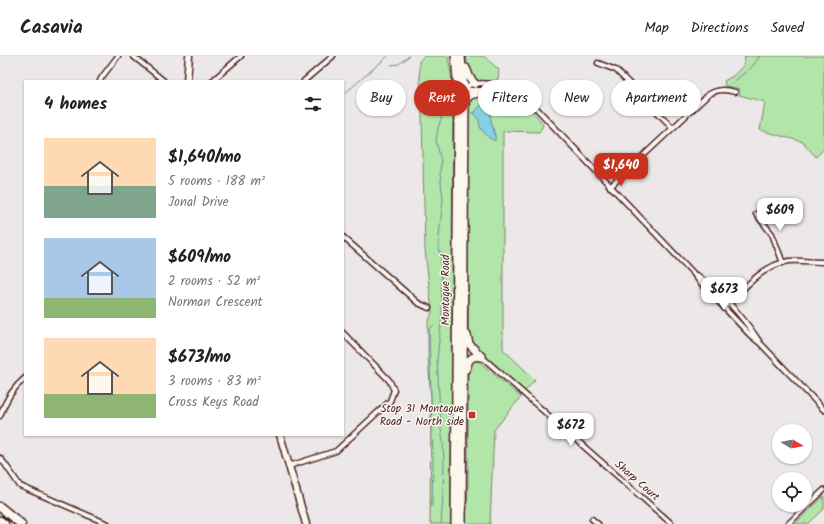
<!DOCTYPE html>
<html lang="en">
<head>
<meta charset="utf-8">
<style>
	:root { --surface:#fff; --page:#f2f2f2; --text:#222; --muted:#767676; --line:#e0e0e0; --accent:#c8321e }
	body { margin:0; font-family:Kalam,sans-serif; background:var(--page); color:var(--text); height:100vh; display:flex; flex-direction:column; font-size:15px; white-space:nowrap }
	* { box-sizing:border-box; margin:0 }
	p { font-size:13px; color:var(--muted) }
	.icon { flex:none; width:22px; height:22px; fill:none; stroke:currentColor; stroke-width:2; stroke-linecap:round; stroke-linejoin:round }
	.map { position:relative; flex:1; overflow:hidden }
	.sheet { position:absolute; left:24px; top:24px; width:320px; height:356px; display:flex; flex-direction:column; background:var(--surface); border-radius:0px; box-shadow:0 1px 3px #0004 }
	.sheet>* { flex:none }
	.hud { position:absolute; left:356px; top:24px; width:380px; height:36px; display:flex; gap:8px }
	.needle { width:26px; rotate:100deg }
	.controls { position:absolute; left:772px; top:368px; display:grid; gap:8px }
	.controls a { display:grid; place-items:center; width:40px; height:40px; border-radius:50%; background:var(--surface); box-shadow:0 1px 3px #0004; font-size:20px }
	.price { position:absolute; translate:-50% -34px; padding:0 9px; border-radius:8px; background:#fff; color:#222; font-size:13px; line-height:26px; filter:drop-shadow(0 1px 2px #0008) }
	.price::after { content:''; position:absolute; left:50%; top:24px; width:12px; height:9px; margin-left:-6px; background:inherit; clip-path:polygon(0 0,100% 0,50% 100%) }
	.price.on { background:var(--accent); color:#fff }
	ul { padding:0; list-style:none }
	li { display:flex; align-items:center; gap:12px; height:100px; padding:0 20px }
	li span { display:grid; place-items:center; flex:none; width:112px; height:80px; border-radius:0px; color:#555 }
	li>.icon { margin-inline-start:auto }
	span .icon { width:48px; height:48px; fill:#fffc; stroke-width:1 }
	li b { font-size:17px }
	h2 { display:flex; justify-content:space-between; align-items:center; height:48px; padding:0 20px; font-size:17px }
	.chip { padding:0 14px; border-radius:18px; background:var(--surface); box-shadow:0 1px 3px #0004; font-size:14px; line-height:36px }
	.chip.on { background:var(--accent); color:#fff }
	header { display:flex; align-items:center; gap:24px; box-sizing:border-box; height:56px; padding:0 20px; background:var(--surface); border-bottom:1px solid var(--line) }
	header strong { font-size:19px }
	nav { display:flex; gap:22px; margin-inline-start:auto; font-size:14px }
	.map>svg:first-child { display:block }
	.green { fill:#b1e6a8; stroke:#7e826a }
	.water { fill:#86d0e6; stroke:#6e899b }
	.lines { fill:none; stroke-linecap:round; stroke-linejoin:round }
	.stream { stroke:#6e899b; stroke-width:1 }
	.street-casing { stroke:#4a1f2b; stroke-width:7 }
	.secondary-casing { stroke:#4a1f2b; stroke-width:9 }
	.primary-casing { stroke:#4a1f2b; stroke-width:10 }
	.highway-casing { stroke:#4a1f2b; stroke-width:11 }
	.street { stroke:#fbf7ec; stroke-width:4 }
	.secondary { stroke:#fbf7ec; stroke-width:6 }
	.primary { stroke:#fbf7ec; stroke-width:7 }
	.highway { stroke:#fbf7ec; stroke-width:8 }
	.poi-dot { fill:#c8321e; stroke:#fbf7ec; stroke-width:1.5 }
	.labels { text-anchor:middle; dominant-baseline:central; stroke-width:3; stroke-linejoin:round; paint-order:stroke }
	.street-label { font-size:11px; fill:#4a1f2b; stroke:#fbf7ec }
	.poi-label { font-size:11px; fill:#4a1f2b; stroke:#fbf7ec; text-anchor:end }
</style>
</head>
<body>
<header>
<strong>Casavia</strong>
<nav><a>Map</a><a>Directions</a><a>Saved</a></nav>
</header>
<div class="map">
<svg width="824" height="468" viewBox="0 0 824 468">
	<rect width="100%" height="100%" fill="#ece8e9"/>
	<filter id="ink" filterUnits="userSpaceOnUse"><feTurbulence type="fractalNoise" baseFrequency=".025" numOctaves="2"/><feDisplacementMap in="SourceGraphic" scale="8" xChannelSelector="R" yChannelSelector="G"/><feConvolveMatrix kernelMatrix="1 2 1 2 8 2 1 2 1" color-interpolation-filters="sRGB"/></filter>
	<g filter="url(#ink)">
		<path class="green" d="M424 0H448L453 32 451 468H430L431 344 428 302V268L432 256 425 194 422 60 419 5Z
			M466 0H484L499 14 498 23C492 26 479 27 473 22 468 17 467 6 466 0Z
			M745 0H824V93L816 101 803 86 760 74 765 46 739 39 740 33 725 30 724 25 733 20 743 10Z
			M486 38C509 40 529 48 542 67L543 70 539 76 503 75V293L535 324 525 335 471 289 468 282V54L470 43 476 40Z
			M476 303 521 341 494 374 490 468H466L468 431V319L471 306Z
			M824 440V453L808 468H795Z"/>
		<path class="water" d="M489 46 493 47C493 51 491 53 491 57 489 66 497 79 495 85 487 81 478 73 479 63L474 57 481 49Z"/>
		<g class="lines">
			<path class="stream" d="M391 9 399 8 409 0
				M732 27 752 11 760 0
				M435 30C436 42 438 50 447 58L452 57
				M343 39 388 0
				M471 57H474
				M432 450 433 404 429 275 430 272 434 269
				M441 468 443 440 444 404 443 387 441 373 437 304 442 258 441 202 438 190 443 143 440 118 441 105 436 85 438 72 444 55"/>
			<g class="street-casing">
				<path id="street" d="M133 0 164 25
					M598 7 616 14 672 71
					M100 25 102 21 118 0
					M212 25 241 0
					M304 25 333 0
					M464 31C483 22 515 31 530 45 533 47 535 51 538 54L693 217 700 226 750 279 761 288 824 354
					M464 31 470 34H481
					M489 34 511 39 534 52
					M610 131 709 38C719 33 725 33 735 36
					M756 158 772 178 783 207
					M343 181 418 247 429 252
					M697 219C721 236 743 261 759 285
					M724 252C743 234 762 209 789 205 801 204 813 206 824 206
					M482 301 672 468
					M0 360C5 345 13 332 25 322
					M0 402 5 408 20 430 108 468
					M289 410 336 395 390 345 394 334 389 324 343 277
					M592 463 598 468
					M788 468 824 434"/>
			</g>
			<g class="secondary-casing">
				<path id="secondary" d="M187 25 189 0
					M280 379 306 468"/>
			</g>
			<g class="primary-casing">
				<path id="primary" d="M455 0 457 23 458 48 455 468
					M461 0 465 45 462 468
					M466 12 470 22 475 28
					M465 45 470 39 490 34
					M467 279 469 288 482 301
					M466 313C468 304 471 299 482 301"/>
			</g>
			<g class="highway-casing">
				<path id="highway" d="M0 451 21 468
					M0 465 4 468"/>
			</g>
			<use href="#street" class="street"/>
			<use href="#secondary" class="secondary"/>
			<use href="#primary" class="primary"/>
			<use href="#highway" class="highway"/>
		</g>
	</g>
	<rect class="poi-dot" x="468" y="355" width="8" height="8" rx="2"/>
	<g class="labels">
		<g class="street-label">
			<text transform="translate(446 234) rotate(-90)">Montague Road</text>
			<text transform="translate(637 425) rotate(41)">Sharp Court</text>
		</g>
		<g class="poi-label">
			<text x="464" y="353">Stop 31 Montague<tspan x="464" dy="13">Road - North side</tspan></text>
		</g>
	</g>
</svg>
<div class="controls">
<a><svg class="needle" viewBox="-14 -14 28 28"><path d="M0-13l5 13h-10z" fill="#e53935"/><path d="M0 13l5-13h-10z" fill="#767676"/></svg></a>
<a><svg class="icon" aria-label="locate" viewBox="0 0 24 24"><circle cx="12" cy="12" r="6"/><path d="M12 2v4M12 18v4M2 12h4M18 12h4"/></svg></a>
</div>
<b class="price on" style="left:621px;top:131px">$1,640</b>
<b class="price" style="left:780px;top:176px">$609</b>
<b class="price" style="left:724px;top:255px">$673</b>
<b class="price" style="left:571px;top:391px">$672</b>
<div class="hud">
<a class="chip">Buy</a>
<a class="chip on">Rent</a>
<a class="chip">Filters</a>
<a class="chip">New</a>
<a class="chip">Apartment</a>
</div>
<section class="sheet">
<h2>4 homes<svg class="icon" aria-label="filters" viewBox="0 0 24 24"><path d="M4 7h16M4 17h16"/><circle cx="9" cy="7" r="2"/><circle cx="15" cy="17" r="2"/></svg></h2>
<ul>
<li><span style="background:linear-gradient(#ffd9b3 60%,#7fa58c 0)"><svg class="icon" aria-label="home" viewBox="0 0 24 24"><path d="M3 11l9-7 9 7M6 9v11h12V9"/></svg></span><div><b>$1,640/mo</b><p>5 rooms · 188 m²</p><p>Jonal Drive</p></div></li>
<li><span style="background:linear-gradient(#a9c7e8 75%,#8fb573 0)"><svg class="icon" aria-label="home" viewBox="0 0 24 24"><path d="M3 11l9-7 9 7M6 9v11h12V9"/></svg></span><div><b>$609/mo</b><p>2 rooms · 52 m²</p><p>Norman Crescent</p></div></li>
<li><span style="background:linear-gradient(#ffd9b3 70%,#8fb573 0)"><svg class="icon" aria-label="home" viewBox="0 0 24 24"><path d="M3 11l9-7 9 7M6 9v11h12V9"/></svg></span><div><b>$673/mo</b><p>3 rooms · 83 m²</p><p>Cross Keys Road</p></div></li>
</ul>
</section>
</div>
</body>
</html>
